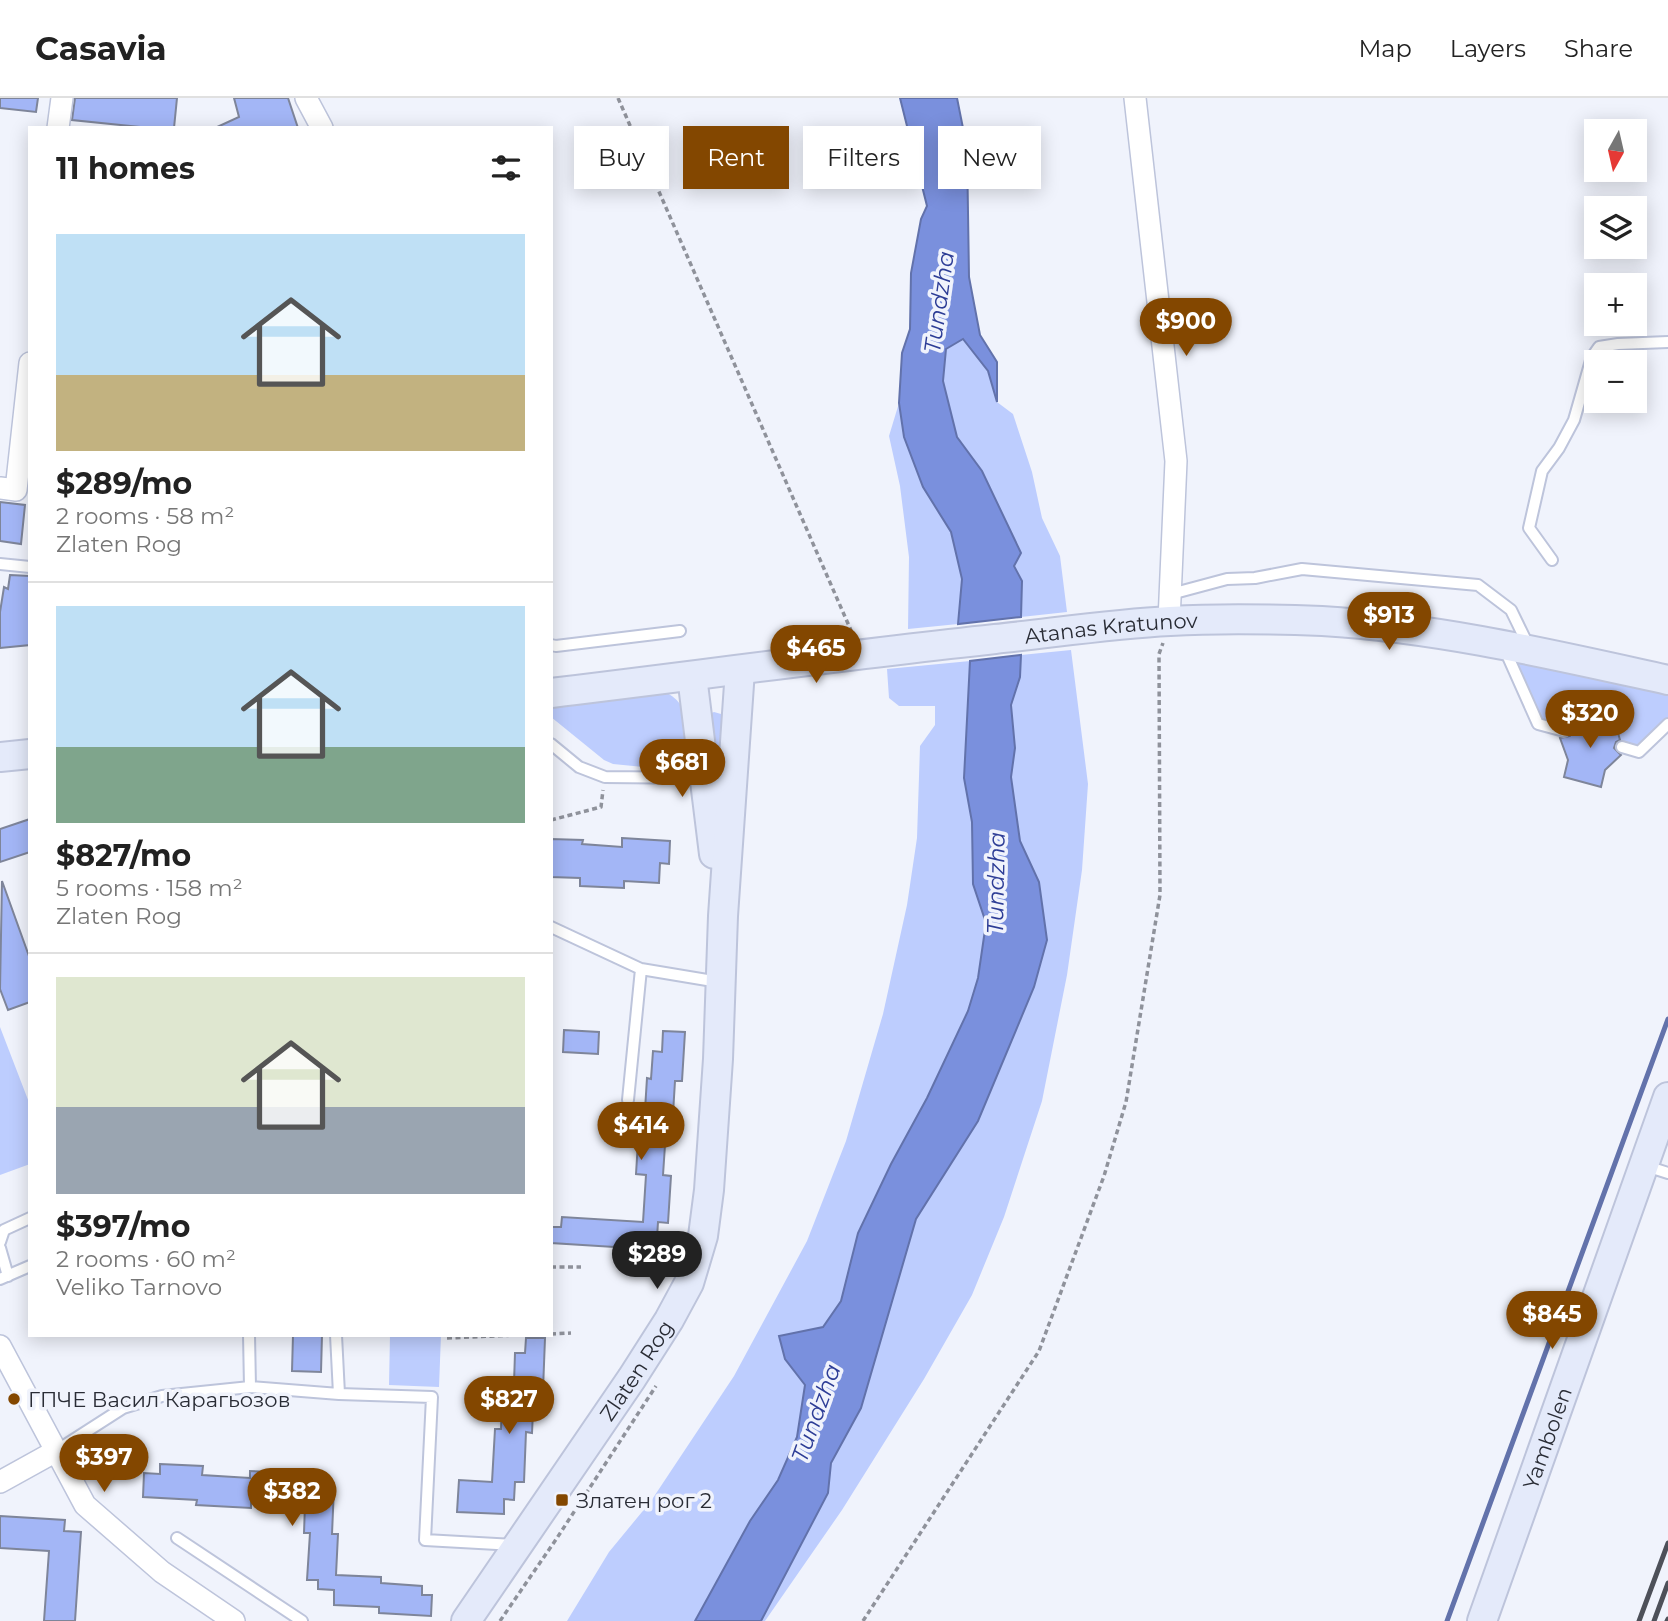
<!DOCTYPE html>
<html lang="en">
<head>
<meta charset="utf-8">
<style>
	:root { --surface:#fff; --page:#f6f6f6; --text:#222; --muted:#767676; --line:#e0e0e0; --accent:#834700 }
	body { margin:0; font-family:Montserrat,sans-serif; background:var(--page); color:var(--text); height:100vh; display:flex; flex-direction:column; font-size:26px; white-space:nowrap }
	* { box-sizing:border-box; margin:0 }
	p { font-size:23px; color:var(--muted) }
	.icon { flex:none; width:38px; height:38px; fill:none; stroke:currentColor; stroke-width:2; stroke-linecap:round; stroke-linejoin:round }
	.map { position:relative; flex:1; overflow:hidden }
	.drawer { position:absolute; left:28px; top:28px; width:525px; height:1211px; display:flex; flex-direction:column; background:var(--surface); border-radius:0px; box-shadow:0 4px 18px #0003 }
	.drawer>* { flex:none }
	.top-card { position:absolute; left:574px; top:28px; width:665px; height:63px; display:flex; gap:14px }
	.needle { width:46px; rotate:188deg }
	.controls { position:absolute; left:1584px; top:21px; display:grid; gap:14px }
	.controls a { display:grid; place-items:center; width:63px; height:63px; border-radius:0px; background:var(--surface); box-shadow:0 4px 18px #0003; font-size:35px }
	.price { position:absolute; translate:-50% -60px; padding:0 16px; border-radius:24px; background:var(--accent); color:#fff; font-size:23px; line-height:46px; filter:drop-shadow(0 2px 4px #0008) }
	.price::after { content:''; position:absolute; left:50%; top:42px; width:21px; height:16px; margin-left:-10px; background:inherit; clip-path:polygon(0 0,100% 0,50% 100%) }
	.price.current { background:#222; color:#fff }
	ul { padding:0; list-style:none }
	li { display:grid; align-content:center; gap:14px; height:371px; padding:0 28px }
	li+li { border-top:2px solid var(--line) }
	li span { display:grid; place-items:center; height:217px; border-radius:0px; color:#555 }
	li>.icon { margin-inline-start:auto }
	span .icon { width:126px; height:126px; fill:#fffc; stroke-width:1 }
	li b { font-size:30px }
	h2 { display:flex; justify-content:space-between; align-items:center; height:84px; padding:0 28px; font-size:30px }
	.tag { padding:0 24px; border-radius:0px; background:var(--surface); box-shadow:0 4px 18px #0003; font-size:24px; line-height:63px }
	.tag.current { background:var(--accent); color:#fff }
	header { display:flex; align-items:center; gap:42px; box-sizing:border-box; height:98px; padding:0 35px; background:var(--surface); border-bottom:2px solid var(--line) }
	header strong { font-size:33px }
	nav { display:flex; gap:38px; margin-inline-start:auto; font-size:24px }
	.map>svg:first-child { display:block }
	.green { fill:#bdcdfe }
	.water { fill:#7a90dd; stroke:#6272ab; stroke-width:2 }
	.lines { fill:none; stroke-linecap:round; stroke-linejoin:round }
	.stream { stroke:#6272ab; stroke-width:5 }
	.building { fill:#a3b6f6; stroke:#7e859a; stroke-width:2 }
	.lane-casing { stroke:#bdc4db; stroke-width:14 }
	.street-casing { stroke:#bdc4db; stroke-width:24 }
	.secondary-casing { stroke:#bdc4db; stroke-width:32 }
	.path { stroke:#8f929b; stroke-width:3.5; stroke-dasharray:5 3.5; stroke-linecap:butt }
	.lane { stroke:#fff; stroke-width:10 }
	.street { stroke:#fff; stroke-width:21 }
	.secondary { stroke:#e4eafa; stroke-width:28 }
	.rail { stroke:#4d5059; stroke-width:5 }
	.poi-dot { fill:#834700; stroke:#f0f3fc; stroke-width:2.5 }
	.labels { text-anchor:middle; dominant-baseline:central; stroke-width:7; stroke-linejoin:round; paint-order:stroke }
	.street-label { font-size:21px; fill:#292c35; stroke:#f0f3fc }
	.poi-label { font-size:21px; fill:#292c35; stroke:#f0f3fc; text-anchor:start }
	.water-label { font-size:23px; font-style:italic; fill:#2d3d96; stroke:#f0f3fc }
</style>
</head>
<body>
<header>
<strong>Casavia</strong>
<nav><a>Map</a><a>Layers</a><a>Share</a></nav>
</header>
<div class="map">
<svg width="1668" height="1523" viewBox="0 0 1668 1523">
	<rect width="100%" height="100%" fill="#f0f3fc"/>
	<path class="green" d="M963 241 988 273 997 304 1013 316 1032 374 1042 420 1060 458 1067 514 1021 519V483L1013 468 1021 455 982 373 957 339 943 283 946 251Z
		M899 305 904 339 923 389 951 434 962 481 958 526 908 531 909 459 900 388 889 338Z
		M1502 546 1668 582V626L1639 654 1538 626Z
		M1071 552 1088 686 1082 772 1067 877 1042 1003 1004 1119 972 1197 924 1281 842 1412 765 1523H761L828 1395 831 1365 861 1310 916 1121 978 1023 1034 889 1047 842 1039 784 1020 743 1011 679 1015 650 1011 607 1020 579 1021 557Z
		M970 563 964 680 972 724 973 786 986 825 978 880 968 913 927 1000 891 1066 858 1135 841 1203 823 1229 779 1238 785 1261 805 1287 797 1339 778 1382 750 1423 695 1523H567L609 1454 651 1403 734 1278 807 1143 846 1043 883 916 907 807 917 740 920 648 935 627V608H899L889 600 887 571Z
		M663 593C695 606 690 645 694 674L613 666 604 662 551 619V602Z
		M714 614 721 616C730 633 721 649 711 663L707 617Z
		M0 929 30 1007V1066L0 1077Z
		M390 1237H441L439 1289 389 1287Z"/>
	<path class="water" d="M900 0H957L967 50 969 179 980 237 997 264V304L988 273 963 241 946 251 943 283 957 339 982 373 1021 455 1014 468 1022 483 1021 519 958 526 962 481 951 434 923 389 904 339 899 305 902 255 910 231 911 175 921 121 927 108Z
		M1021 557 1020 579 1011 607 1015 650 1011 679 1020 743 1039 784 1047 842 1034 889 978 1023 916 1121 861 1310 831 1365 828 1395 761 1523H695L750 1423 778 1382 797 1339 805 1287 785 1261 779 1238 823 1229 841 1203 858 1135 891 1066 927 1000 968 913 978 880 986 825 973 786 972 724 964 680 970 563Z"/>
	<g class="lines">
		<path class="stream" d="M1447 1523 1668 921"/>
	</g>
	<path class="building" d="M0 0H38L36 14 0 10Z
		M75 0H177L174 30H150L72 22Z
		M234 0H288L298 30H215L239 19Z
		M0 404 25 407 21 446 0 443Z
		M10 477 30 478V547L0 550V514L4 489 8 491Z
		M1577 619 1616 628 1620 642 1616 644 1614 650 1621 657 1605 672 1601 689 1564 679 1568 662 1560 640 1570 638 1572 632 1569 627Z
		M30 721V754L0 764V731Z
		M622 740 670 743 669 766 660 765 659 785 624 783V790L580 788V780L551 779V741L583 742 582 746 622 749Z
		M2 783 30 861V904L8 912 0 891Z
		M564 932 599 934 598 956 563 954Z
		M663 933 685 934 682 983H675L672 1032H666L663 1077 671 1078 668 1125 658 1124 657 1140 646 1139V1151L551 1145V1129H561L562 1119 643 1124 646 1077 636 1076 639 1028H644L647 980 651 981 653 953 662 954Z
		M293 1237H322L321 1274 292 1273Z
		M526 1240H545L543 1292H534L532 1335 526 1334 524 1384H515L514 1402 504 1401V1416L457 1414 459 1382 492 1384 495 1331H501L503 1285H514L515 1255H525Z
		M160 1366 203 1368 202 1377 250 1380V1373L316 1376 315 1388 334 1389 332 1436H338L336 1477 381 1479V1485L422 1488V1497H432L431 1518 379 1515V1509L334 1507V1492L318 1491V1482H307L310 1435H304L305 1406 251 1403V1410L196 1407 197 1402 143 1399 144 1375 160 1376Z
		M0 1418 65 1422 64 1433 81 1434 75 1523H44L49 1453 0 1450Z"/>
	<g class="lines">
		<g class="lane-casing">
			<path id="lane" d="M1552 462 1529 430 1542 373 1559 350 1574 322 1592 259 1599 249 1618 246 1668 244
				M0 466 30 469
				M1171 496 1227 481 1255 480 1302 471 1478 487 1511 512 1529 549
				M551 547 556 548 680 533
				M1505 552 1538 626 1564 633
				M551 646 579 669 605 679 703 680
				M1622 649 1639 654 1668 626
				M551 829 641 871 719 884
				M628 1002 641 871
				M1646 1068 1668 1075
				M0 1144 4 1132 30 1120
				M0 1150 8 1178
				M0 1181 30 1168
				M249 1237 250 1289
				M336 1237 339 1296
				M56 1353 123 1310 162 1298 250 1289 339 1296 432 1299 425 1442 514 1447
				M177 1440 302 1523"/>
		</g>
		<g class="street-casing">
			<path id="street" d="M306 0 322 30
				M1135 0 1176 363 1169 523
				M58 30 62 0
				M0 390 16 392 30 265
				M0 1248 85 1407 162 1474 234 1523
				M0 1384 56 1353"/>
		</g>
		<g class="secondary-casing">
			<g id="secondary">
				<path d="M692 578 714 756"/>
				<path id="s1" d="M551 595C699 577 847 557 995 541 1053 535 1111 526 1170 523 1220 520 1272 521 1322 523 1440 530 1554 557 1668 582"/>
				<path d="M0 659 30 656"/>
				<path id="s2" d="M466 1523 632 1280 669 1222 689 1185 703 1138 709 1092 718 961 723 818 740 572"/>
				<path id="s3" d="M1482 1523 1668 999"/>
			</g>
		</g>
		<path class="path" d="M618 0 853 537
			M551 722 601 709 603 692
			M551 1169H581
			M551 1236 571 1235
			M447 1240 516 1237
			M500 1523 557 1440 656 1288
			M863 1523 1039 1253 1104 1078 1126 1004 1160 797 1159 556 1163 545"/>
		<use href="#lane" class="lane"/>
		<use href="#street" class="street"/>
		<use href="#secondary" class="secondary"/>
		<path class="rail" d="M1639 1523 1668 1445
			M1654 1523 1668 1485
			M1667 1523 1668 1521"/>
	</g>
	<g class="poi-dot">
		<circle cx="14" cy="1301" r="7"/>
		<rect x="555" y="1395" width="14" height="14" rx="3.5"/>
	</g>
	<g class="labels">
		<g class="street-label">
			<text stroke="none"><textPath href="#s1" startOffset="564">Atanas Kratunov</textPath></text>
			<text stroke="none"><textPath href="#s2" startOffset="303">Zlaten Rog</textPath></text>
			<text stroke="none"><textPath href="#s3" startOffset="194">Yambolen</textPath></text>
		</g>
		<g class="poi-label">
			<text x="28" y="1301">ГПЧЕ Васил Карагьозов</text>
			<text x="576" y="1402">Златен рог 2</text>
		</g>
		<g class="water-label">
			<text transform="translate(939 204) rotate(-82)">Tundzha</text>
			<text transform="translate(996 785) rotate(-89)">Tundzha</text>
			<text transform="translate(816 1315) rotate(-70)">Tundzha</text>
		</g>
	</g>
</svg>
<div class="controls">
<a><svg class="needle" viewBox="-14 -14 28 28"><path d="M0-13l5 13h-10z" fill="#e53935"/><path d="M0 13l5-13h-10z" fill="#767676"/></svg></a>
<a><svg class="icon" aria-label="layers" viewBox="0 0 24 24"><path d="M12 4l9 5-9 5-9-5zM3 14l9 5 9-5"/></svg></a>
<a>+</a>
<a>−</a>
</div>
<b class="price" style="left:1186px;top:260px">$900</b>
<b class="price" style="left:1389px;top:554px">$913</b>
<b class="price" style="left:816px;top:587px">$465</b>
<b class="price" style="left:1590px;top:652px">$320</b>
<b class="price" style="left:682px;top:701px">$681</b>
<b class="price" style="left:641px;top:1064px">$414</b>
<b class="price current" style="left:657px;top:1193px">$289</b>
<b class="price" style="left:1552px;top:1253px">$845</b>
<b class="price" style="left:509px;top:1338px">$827</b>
<b class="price" style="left:104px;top:1396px">$397</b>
<b class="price" style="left:292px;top:1430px">$382</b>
<div class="top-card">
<a class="tag">Buy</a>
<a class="tag current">Rent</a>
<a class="tag">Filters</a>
<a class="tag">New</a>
</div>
<section class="drawer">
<h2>11 homes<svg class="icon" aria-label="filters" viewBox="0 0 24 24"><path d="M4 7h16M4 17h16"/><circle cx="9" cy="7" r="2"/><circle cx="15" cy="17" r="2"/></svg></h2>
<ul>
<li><span style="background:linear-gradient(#bfe0f5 65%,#c2b280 0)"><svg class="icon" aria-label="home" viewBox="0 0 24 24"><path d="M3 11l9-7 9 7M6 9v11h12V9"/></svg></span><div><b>$289/mo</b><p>2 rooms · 58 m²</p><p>Zlaten Rog</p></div></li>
<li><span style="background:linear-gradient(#bfe0f5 65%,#7fa58c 0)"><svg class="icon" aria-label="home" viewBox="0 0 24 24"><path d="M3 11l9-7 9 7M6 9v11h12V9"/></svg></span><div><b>$827/mo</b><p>5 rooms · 158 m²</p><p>Zlaten Rog</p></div></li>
<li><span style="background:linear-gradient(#dfe7d0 60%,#9aa5b1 0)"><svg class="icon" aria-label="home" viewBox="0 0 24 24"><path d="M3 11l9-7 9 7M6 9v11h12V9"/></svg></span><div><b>$397/mo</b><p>2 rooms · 60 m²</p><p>Veliko Tarnovo</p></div></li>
</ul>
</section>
</div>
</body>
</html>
